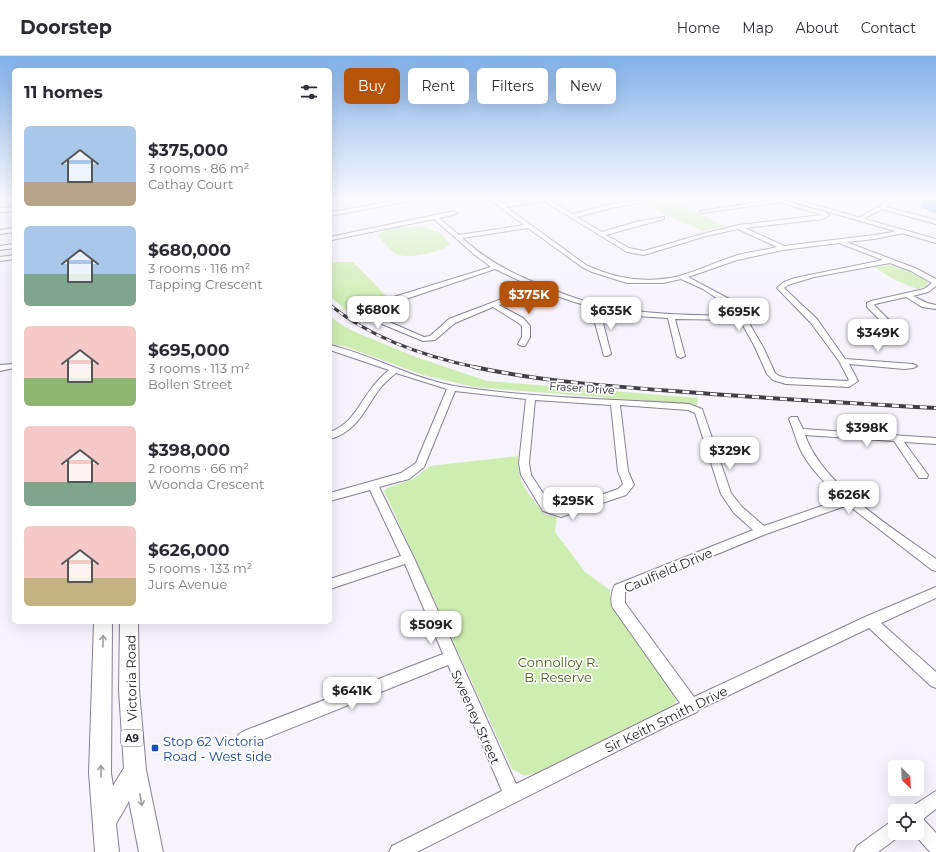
<!DOCTYPE html>
<html lang="en">
<head>
<meta charset="utf-8">
<style>
	:root { --surface:#fff; --page:#f7f7f7; --text:#2b2b33; --muted:#7c7c81; --line:#e1e1e2; --accent:#b45309 }
	body { margin:0; font-family:Montserrat,sans-serif; background:var(--page); color:var(--text); height:100vh; display:flex; flex-direction:column; font-size:15px; white-space:nowrap }
	* { box-sizing:border-box; margin:0 }
	p { font-size:13px; color:var(--muted) }
	.icon { flex:none; width:22px; height:22px; fill:none; stroke:currentColor; stroke-width:2; stroke-linecap:round; stroke-linejoin:round }
	.map { position:relative; flex:1; overflow:hidden }
	.drawer { position:absolute; left:12px; top:12px; width:320px; height:556px; display:flex; flex-direction:column; background:var(--surface); border-radius:6px; box-shadow:0 4px 16px #0002 }
	.drawer>* { flex:none }
	.guide { position:absolute; left:344px; top:12px; width:380px; height:36px; display:flex; gap:8px }
	.needle { width:26px; rotate:156deg }
	.tools { position:absolute; left:888px; top:704px; display:grid; gap:8px }
	.tools a { display:grid; place-items:center; width:36px; height:36px; border-radius:6px; background:var(--surface); box-shadow:0 4px 16px #0002; font-size:20px }
	.price { position:absolute; translate:-50% -34px; padding:0 9px; border-radius:8px; background:#fff; color:#222; font-size:13px; line-height:26px; filter:drop-shadow(0 1px 2px #0008) }
	.price::after { content:''; position:absolute; left:50%; top:24px; width:12px; height:9px; margin-left:-6px; background:inherit; clip-path:polygon(0 0,100% 0,50% 100%) }
	.price.selected { background:var(--accent); color:#fff }
	ul { padding:0; list-style:none }
	li { display:flex; align-items:center; gap:12px; height:100px; padding:0 12px }
	li span { display:grid; place-items:center; flex:none; width:112px; height:80px; border-radius:6px; color:#555 }
	li>.icon { margin-inline-start:auto }
	span .icon { width:48px; height:48px; fill:#fffc; stroke-width:1 }
	li b { font-size:17px }
	h2 { display:flex; justify-content:space-between; align-items:center; height:48px; padding:0 12px; font-size:17px }
	.chip { padding:0 14px; border-radius:6px; background:var(--surface); box-shadow:0 4px 16px #0002; font-size:14px; line-height:36px }
	.chip.selected { background:var(--accent); color:#fff }
	header { display:flex; align-items:center; gap:24px; box-sizing:border-box; height:56px; padding:0 20px; background:var(--surface); border-bottom:1px solid var(--line) }
	header strong { font-size:19px }
	nav { display:flex; gap:22px; margin-inline-start:auto; font-size:14px }
	.map>svg:first-child { display:block }
	.green { fill:#ceedb1 }
	.water { fill:#87aaeb }
	.lines { fill:none; stroke-linecap:round; stroke-linejoin:round }
	.minor-casing { stroke:#878095; stroke-width:2 }
	.major-casing { stroke:#878095; stroke-width:2 }
	.highway-casing { stroke:#878095; stroke-width:2 }
	.minor { fill:#fff; fill-rule:evenodd }
	.major { fill:#fff; fill-rule:evenodd }
	.highway { fill:#fff; fill-rule:evenodd }
	.rail-far1-casing { stroke:#413e47; stroke-width:3 }
	.rail-casing { stroke:#413e47; stroke-width:4 }
	.rail-far1 { stroke:#fff; stroke-width:2; stroke-dasharray:5.5; stroke-linecap:butt }
	.rail { stroke:#fff; stroke-width:2.5; stroke-dasharray:7; stroke-linecap:butt }
	.oneway { stroke:#9e9da1 }
	.transit-dot { fill:#1a4fb4; stroke:#fff; stroke-width:1.5 }
	.labels { text-anchor:middle; dominant-baseline:central; stroke-width:3.5; stroke-linejoin:round; paint-order:stroke }
	.shield { fill:#fff; stroke:#68666d; stroke-width:1 }
	.shield-label { font-size:10px; font-weight:bold; fill:#28252e }
	.street-label { font-size:11px; fill:#28252e; stroke:#fff }
	.near-street-label { font-size:13px; fill:#28252e; stroke:#fff }
	.near-park-label { font-size:13px; fill:#3e5e14; stroke:#fff }
	.near-transit-label { font-size:13px; fill:#164399; stroke:#fff; text-anchor:start }
</style>
</head>
<body>
<header>
<strong>Doorstep</strong>
<nav><a>Home</a><a>Map</a><a>About</a><a>Contact</a></nav>
</header>
<div class="map">
<svg width="936" height="796" viewBox="0 0 936 796">
	<rect width="100%" height="100%" fill="#f6f3fd"/>
	<path class="green" d="M637 142H670L725 171 704 175 667 160Z
		M420 170 439 176 450 188C443 196 409 203 398 199 391 196 383 185 377 179 390 171 405 171 420 170Z
		M330 206H353L388 242 348 256 330 240Z
		M891 209 926 222 928 230 917 233 895 224 874 211Z
		M330 259 332 262 342 269 357 277 416 301 487 325 698 342 697 349 474 331 423 319 344 290 330 288Z
		M518 400C516 427 530 439 545 459L557 461 555 476 585 516 610 534V544L677 633V642L674 651 539 716 525 720 512 713 384 435 387 432 413 423 430 410Z"/>
	<path class="water" d="M925 142H936V158L920 151 919 149Z"/>
	<g class="lines">
		<g class="minor-casing">
			<path id="minor" d="M414 142H425L330 160V156Z
				M488 142H493L502 148 543 142H552L550 144 573 158 611 148 638 145V147L611 152 577 161 602 176 636 166 664 161V163L606 179 629 192 644 195 702 178 739 169 822 159 779 146 703 157 700 155 772 144 767 142H774L825 156 829 159 823 163 745 172 784 190 874 179 905 174 906 175 903 177 874 183 846 186 915 212 936 223V230L928 236 913 240 927 247 936 249V253L922 251 906 241 875 248 874 249 900 275 899 277H893L867 251V247L871 245 924 233 932 227 911 215 890 207 814 221 788 229 784 232 817 263 845 303 913 308 917 310 913 312 904 313 849 308 858 325 849 331 786 328 773 324 767 318 755 291 740 264 675 263 685 300 681 302 677 300 668 262 637 260 606 255 603 267 611 298 607 300H604L595 267 599 253 571 245 538 233 499 249 523 262 530 270V281L525 290H522L518 288 522 281V270L517 266 493 251 455 267 435 284 423 285 365 261 362 254 371 248 491 211 475 199 434 163 332 184 330 183V181L454 155 457 157 456 158 439 162 459 179 524 169ZM544 145 627 196 644 199 706 180 738 173 777 191C762 195 746 196 732 201 714 207 697 215 679 220 648 228 615 223 586 209L506 151ZM528 172 582 211 592 216 627 227H663L681 223 703 233 727 249 736 260C692 259 647 259 603 250 577 244 553 234 529 224 503 213 483 201 462 182ZM839 187 883 204 795 222 784 226 777 232 811 267 839 305 849 324 847 325 787 322 779 320 775 317 763 291 746 262 733 245 688 221 737 204 783 194ZM495 213 533 231 449 263 430 280 424 281 371 258 370 255Z
				M889 142H894L886 151 936 164V168L882 153 861 164 856 163 882 149Z
				M14 151V155L0 156V152Z
				M14 172V176L0 178V174Z
				M14 188V192L0 194V190Z
				M14 199V203L0 205V201Z
				M330 289C372 299 411 322 454 330 531 342 611 343 689 348L702 353 731 437 742 451 764 470 842 443C827 429 811 414 801 395 796 385 794 374 789 363L791 361H797L803 373 936 382V388L904 386 928 419 927 422H919L894 385 805 379C823 430 894 473 936 503V515L932 514 848 449 766 478 625 536V547L694 641 865 561 936 531V542L881 567 936 616V632L931 630 869 572 698 654 697 656 671 668 417 796H389L392 790 502 735 448 609 244 691 239 688 236 683 239 678 244 675 443 598 405 508 330 533V523L401 500 370 434 330 445V437L401 417 416 407 447 333 396 317C389 323 383 328 378 335 364 355 356 376 330 383V376C353 367 357 351 371 333 376 326 382 320 389 314L330 294ZM455 335 526 343 519 407 521 419 543 455 561 461 626 439 634 429 628 415 620 349 688 354 695 357 721 438 734 457 753 474 615 529C611 536 610 546 613 552L680 647 516 728 414 502 379 431 409 423 424 411ZM535 344 611 349 618 415 623 428 618 433 561 453 551 449 531 419 529 407Z
				M14 308V312L0 315V309Z
				M936 735V753L923 763 936 777V796H930L913 777H917V755H909L911 751Z
				M895 764V777H902L901 779 878 796H854L857 790 889 767Z"/>
		</g>
		<g class="major-casing">
			<path id="major" d="M781 142H790L936 183V187Z"/>
		</g>
		<g class="highway-casing">
			<path id="highway" d="M94 566H112L111 717 113 730 124 712 119 634 120 566H138L139 634 146 714 163 796H139L129 745 116 768 119 796H95L89 717Z"/>
		</g>
		<use href="#minor" class="minor"/>
		<use href="#major" class="major"/>
		<use href="#highway" class="highway"/>
		<g class="rail-far1-casing">
			<path id="rail-far1" d="M330 249C372 283 426 301 479 312"/>
		</g>
		<g class="rail-casing">
			<path id="rail" d="M474 311C540 325 606 330 673 335 760 342 848 347 936 352"/>
		</g>
		<use href="#rail-far1" class="rail-far1"/>
		<use href="#rail" class="rail"/>
	</g>
	<defs><path id="oneway-shaft" d="M-6 0H5M1.5-3L5.5 0L1.5 3" fill="none" stroke-width="1.6" stroke-linecap="round" stroke-linejoin="round"/></defs>
	<g class="oneway">
		<use href="#oneway-shaft" transform="translate(103 585) rotate(-89)"/>
		<use href="#oneway-shaft" transform="translate(101 715) rotate(-91)"/>
		<use href="#oneway-shaft" transform="translate(141 744) rotate(79)"/>
	</g>
	<linearGradient id="sky" x2="0" y2="1"><stop stop-color="#81b0e9"/><stop offset="0.56" stop-color="#fbfafe"/><stop offset="1" stop-color="#fbfafe" stop-opacity="0"/></linearGradient>
	<rect width="936" height="253" fill="url(#sky)"/>
	<rect class="transit-dot" x="151" y="688" width="8" height="8" rx="2"/>
	<g class="labels">
		<rect class="shield" x="121" y="674" width="22" height="16" rx="3"/>
		<g class="shield-label">
			<text x="132" y="682">A9</text>
		</g>
		<g class="street-label">
			<text transform="translate(582 332) rotate(4)">Fraser Drive</text>
		</g>
		<g class="near-street-label">
			<text transform="translate(668 514) rotate(-23)">Caulfield Drive</text>
			<text transform="translate(131 622) rotate(-91)">Victoria Road</text>
			<text transform="translate(476 661) rotate(66)">Sweeney Street</text>
			<text transform="translate(666 663) rotate(-26)">Sir Keith Smith Drive</text>
		</g>
		<g class="near-park-label">
			<text x="558" y="606">Connolloy R.<tspan x="558" dy="15">B. Reserve</tspan></text>
		</g>
		<g class="near-transit-label">
			<text x="163" y="685">Stop 62 Victoria<tspan x="163" dy="15">Road - West side</tspan></text>
		</g>
	</g>
</svg>
<div class="tools">
<a><svg class="needle" viewBox="-14 -14 28 28"><path d="M0-13l5 13h-10z" fill="#e53935"/><path d="M0 13l5-13h-10z" fill="#7c7c81"/></svg></a>
<a><svg class="icon" aria-label="locate" viewBox="0 0 24 24"><circle cx="12" cy="12" r="6"/><path d="M12 2v4M12 18v4M2 12h4M18 12h4"/></svg></a>
</div>
<b class="price selected" style="left:529px;top:259px">$375K</b>
<b class="price" style="left:378px;top:274px">$680K</b>
<b class="price" style="left:611px;top:275px">$635K</b>
<b class="price" style="left:739px;top:276px">$695K</b>
<b class="price" style="left:878px;top:297px">$349K</b>
<b class="price" style="left:867px;top:392px">$398K</b>
<b class="price" style="left:730px;top:415px">$329K</b>
<b class="price" style="left:849px;top:459px">$626K</b>
<b class="price" style="left:573px;top:465px">$295K</b>
<b class="price" style="left:431px;top:589px">$509K</b>
<b class="price" style="left:352px;top:655px">$641K</b>
<div class="guide">
<a class="chip selected">Buy</a>
<a class="chip">Rent</a>
<a class="chip">Filters</a>
<a class="chip">New</a>
</div>
<section class="drawer">
<h2>11 homes<svg class="icon" aria-label="filters" viewBox="0 0 24 24"><path d="M4 7h16M4 17h16"/><circle cx="9" cy="7" r="2"/><circle cx="15" cy="17" r="2"/></svg></h2>
<ul>
<li><span style="background:linear-gradient(#a9c7e8 70%,#b9a48a 0)"><svg class="icon" aria-label="home" viewBox="0 0 24 24"><path d="M3 11l9-7 9 7M6 9v11h12V9"/></svg></span><div><b>$375,000</b><p>3 rooms · 86 m²</p><p>Cathay Court</p></div></li>
<li><span style="background:linear-gradient(#a9c7e8 60%,#7fa58c 0)"><svg class="icon" aria-label="home" viewBox="0 0 24 24"><path d="M3 11l9-7 9 7M6 9v11h12V9"/></svg></span><div><b>$680,000</b><p>3 rooms · 116 m²</p><p>Tapping Crescent</p></div></li>
<li><span style="background:linear-gradient(#f6c9c9 65%,#8fb573 0)"><svg class="icon" aria-label="home" viewBox="0 0 24 24"><path d="M3 11l9-7 9 7M6 9v11h12V9"/></svg></span><div><b>$695,000</b><p>3 rooms · 113 m²</p><p>Bollen Street</p></div></li>
<li><span style="background:linear-gradient(#f6c9c9 70%,#7fa58c 0)"><svg class="icon" aria-label="home" viewBox="0 0 24 24"><path d="M3 11l9-7 9 7M6 9v11h12V9"/></svg></span><div><b>$398,000</b><p>2 rooms · 66 m²</p><p>Woonda Crescent</p></div></li>
<li><span style="background:linear-gradient(#f6c9c9 65%,#c2b280 0)"><svg class="icon" aria-label="home" viewBox="0 0 24 24"><path d="M3 11l9-7 9 7M6 9v11h12V9"/></svg></span><div><b>$626,000</b><p>5 rooms · 133 m²</p><p>Jurs Avenue</p></div></li>
</ul>
</section>
</div>
</body>
</html>
